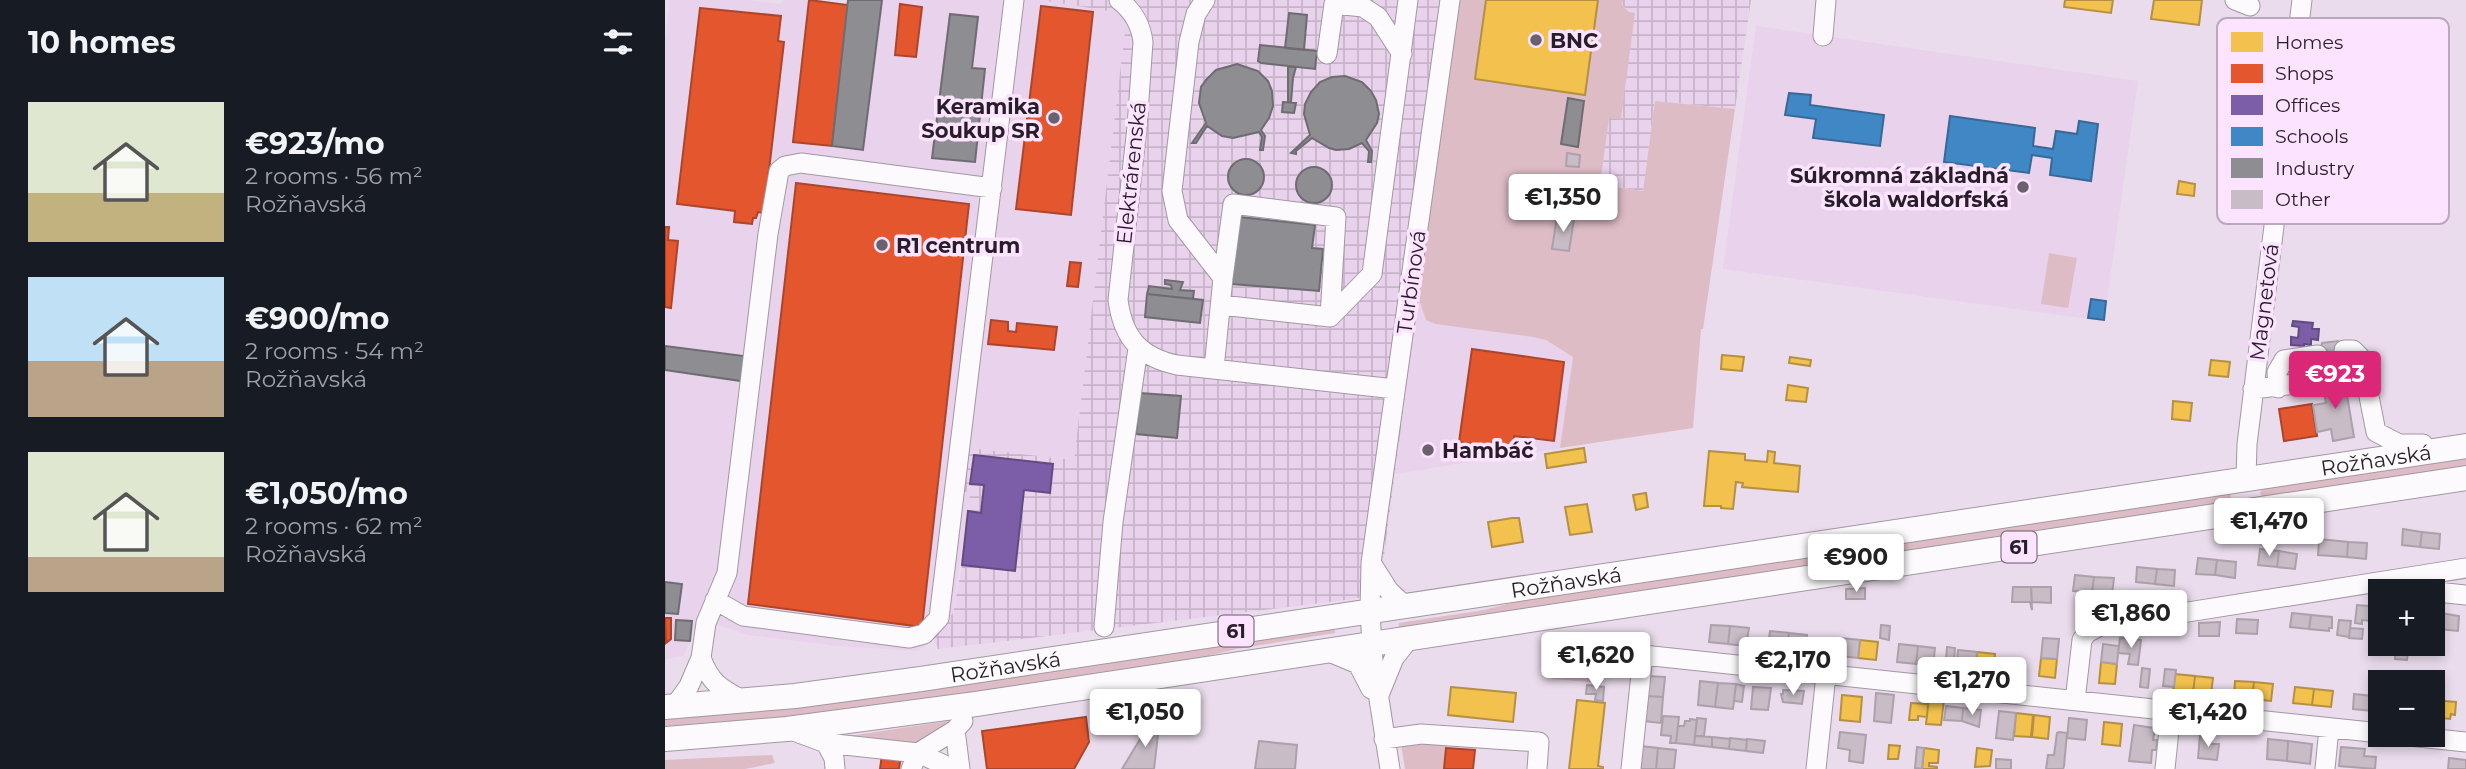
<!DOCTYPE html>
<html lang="en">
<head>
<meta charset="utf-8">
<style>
	:root { --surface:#171b24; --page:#242831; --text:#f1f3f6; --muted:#9ea1a6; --accent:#db2777 }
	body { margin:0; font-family:Montserrat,sans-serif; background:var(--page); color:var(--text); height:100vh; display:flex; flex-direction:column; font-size:26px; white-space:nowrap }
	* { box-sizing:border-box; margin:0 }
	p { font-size:23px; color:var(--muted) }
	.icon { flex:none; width:38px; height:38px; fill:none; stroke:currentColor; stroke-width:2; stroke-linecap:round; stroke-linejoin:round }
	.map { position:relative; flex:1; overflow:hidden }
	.drawer { display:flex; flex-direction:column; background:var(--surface); width:665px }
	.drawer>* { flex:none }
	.tools { position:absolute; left:1703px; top:579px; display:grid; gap:14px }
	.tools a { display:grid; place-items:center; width:77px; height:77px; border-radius:0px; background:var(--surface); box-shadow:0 4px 10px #0003; font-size:35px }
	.price { position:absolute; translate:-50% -60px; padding:0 16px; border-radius:7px; background:#fff; color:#222; font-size:23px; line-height:46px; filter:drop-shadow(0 2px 4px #0008) }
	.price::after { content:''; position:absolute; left:50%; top:42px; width:21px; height:16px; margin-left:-10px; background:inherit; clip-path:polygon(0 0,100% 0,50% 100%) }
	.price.active { background:var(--accent); color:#fff }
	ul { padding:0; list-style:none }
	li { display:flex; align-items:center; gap:21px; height:175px; padding:0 28px }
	li span { display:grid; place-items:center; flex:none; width:196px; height:140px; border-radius:0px; color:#555 }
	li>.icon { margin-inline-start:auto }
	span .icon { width:84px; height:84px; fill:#fffc; stroke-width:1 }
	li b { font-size:30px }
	h2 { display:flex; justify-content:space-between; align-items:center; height:84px; padding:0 28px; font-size:30px }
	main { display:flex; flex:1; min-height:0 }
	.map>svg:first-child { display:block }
	.built { fill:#e9d2eb }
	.industrial { fill:url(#industrial-grid) }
	.grass { fill:#debcc6 }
	.homes { fill:#f2c14e; stroke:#b59043; stroke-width:2 }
	.shops { fill:#e4572e; stroke:#ab462c; stroke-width:2 }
	.offices { fill:#7b5ea7; stroke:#624b81; stroke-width:2 }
	.schools { fill:#3f88c5; stroke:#386896; stroke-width:2 }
	.industry { fill:#8d8d92; stroke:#6e6c72; stroke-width:2 }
	.building { fill:#c8bcc6; stroke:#aca0aa; stroke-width:2 }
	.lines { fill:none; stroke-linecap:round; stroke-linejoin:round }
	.minor-casing { stroke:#a297a3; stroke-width:21 }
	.major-casing { stroke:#a297a3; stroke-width:26 }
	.minor { stroke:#fcfafc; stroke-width:19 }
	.major { stroke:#fcfafc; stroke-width:24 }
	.poi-dot { fill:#6b606d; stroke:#fce3ff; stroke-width:2.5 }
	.labels { text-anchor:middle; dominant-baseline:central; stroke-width:7; stroke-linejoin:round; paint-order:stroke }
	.shield { fill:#fce3ff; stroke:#675968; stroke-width:2 }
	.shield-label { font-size:19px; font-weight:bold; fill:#271e28 }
	.poi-label { font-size:21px; font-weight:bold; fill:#271e28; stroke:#fce3ff; text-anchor:start }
	.street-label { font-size:21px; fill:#271e28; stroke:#fce3ff }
	.key { fill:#fce3ff; stroke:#bca8be; stroke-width:2 }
	.key-label { font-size:19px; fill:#271e28 }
</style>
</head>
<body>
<main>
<section class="drawer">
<h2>10 homes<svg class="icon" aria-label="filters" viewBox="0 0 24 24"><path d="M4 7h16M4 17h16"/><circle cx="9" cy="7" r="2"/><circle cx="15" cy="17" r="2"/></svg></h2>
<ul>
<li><span style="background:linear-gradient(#dfe7d0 65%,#c2b280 0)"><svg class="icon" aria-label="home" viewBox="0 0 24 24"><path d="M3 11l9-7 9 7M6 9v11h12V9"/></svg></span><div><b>€923/mo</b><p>2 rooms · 56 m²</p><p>Rožňavská</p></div></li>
<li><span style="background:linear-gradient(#bfe0f5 60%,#b9a48a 0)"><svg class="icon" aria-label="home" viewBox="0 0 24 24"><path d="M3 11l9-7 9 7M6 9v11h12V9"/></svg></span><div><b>€900/mo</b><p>2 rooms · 54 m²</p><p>Rožňavská</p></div></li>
<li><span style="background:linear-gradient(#dfe7d0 75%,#b9a48a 0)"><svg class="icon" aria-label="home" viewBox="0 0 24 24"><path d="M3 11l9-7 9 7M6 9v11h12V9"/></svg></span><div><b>€1,050/mo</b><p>2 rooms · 62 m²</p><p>Rožňavská</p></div></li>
</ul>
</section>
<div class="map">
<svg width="1801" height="769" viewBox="0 0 1801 769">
	<defs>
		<pattern id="industrial-grid" width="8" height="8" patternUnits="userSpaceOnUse" patternTransform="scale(1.75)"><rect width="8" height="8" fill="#e9d2eb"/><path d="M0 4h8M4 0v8" fill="none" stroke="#c8b4ca"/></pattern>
	</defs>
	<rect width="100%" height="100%" fill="#eadcec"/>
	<path class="built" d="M5 0H83L116 4 118 0H140L183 5 217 0H376L462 13 409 460 303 449 298 491 305 492 288 613 268 638 253 651 174 646 84 635 52 625 32 622 19 656 0 659V41Z
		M1091 26 1473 81 1439 321 1058 269Z
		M753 297 761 319 770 324 868 337 881 340 908 357 895 448 730 474Z"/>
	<path class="industrial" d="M376 0H793L718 563 721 577 729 586 745 590 681 600 273 649 268 638 288 613 297 565 305 493 298 491 303 448 409 460 462 14Z
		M958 0H1086L1070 109 990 101 978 191 935 185 944 117 970 13 964 12 957 5Z"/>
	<path class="grass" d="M793 0H958L957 5 964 12 970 13 956 119 944 118 935 185 978 191 990 101 1070 109 1038 329H1036L1028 428 895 448 908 357 881 340 868 337 770 324 761 320 753 297Z
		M1384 253 1412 258 1403 308 1376 304Z
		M1801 456V470L1598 498 1595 493 1597 488Z
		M1559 491 1565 494 1567 501 1564 506 733 632 734 623 819 610 886 593Z
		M669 625 670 633 571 649 503 666 201 711 0 730V715Z
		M889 653 928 656 926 682 887 679Z
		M284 721 281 726 250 745 170 738Z
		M736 744H782L779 769H740Z
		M107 755 110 763 80 769H0V760Z"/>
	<path class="homes" d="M821 0H933L920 95 810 79Z
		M1400 0H1448L1446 13 1399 7Z
		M1489 0H1537L1534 25 1486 19Z
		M1514 181 1530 184 1529 196 1512 194Z
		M1057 355 1079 357 1077 371 1056 369Z
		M1125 357 1146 360 1145 366 1124 363Z
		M1546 360 1565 362 1563 377 1544 375Z
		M1123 385 1143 388 1141 402 1121 400Z
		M1508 401 1527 403 1525 421 1507 419Z
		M919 448 921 462 882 468 880 454Z
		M1044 451 1080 454V460L1102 462 1103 451 1110 452 1109 463 1135 466 1133 492 1077 487 1078 483 1071 482 1068 509 1056 508V506H1039Z
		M981 493 983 507 971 510 968 495Z
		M922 504 927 532 905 535 900 507Z
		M847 518H854L858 542 827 547 823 522Z
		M1195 640 1213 642 1211 660 1193 658Z
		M1312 652 1330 654 1328 672 1310 670Z
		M1376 658 1392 659 1390 678 1374 676Z
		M1436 662 1452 664 1450 684 1434 683Z
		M1510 674 1530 676 1528 693 1508 691Z
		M1530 676 1548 678 1546 694 1528 693Z
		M1570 681 1589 682 1587 699 1569 697Z
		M1589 682 1608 684 1606 701 1587 699Z
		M786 687 851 693 848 722 783 715Z
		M1630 687 1649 689 1647 705 1628 703Z
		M1649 689 1668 691 1666 707 1647 705Z
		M1177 695 1197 697 1195 722 1175 720Z
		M1264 698 1279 700 1276 725 1261 724Z
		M912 700 940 703 933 766 938 767V769H904Z
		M1768 700 1791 702 1790 715 1786 714 1785 719 1768 717Z
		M1246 703 1263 704 1262 717 1253 716V720H1244Z
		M1351 713 1368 715 1366 737 1349 736Z
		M1369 715 1385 717 1383 739 1367 737Z
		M1439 722 1457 724 1455 746 1437 744Z
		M1224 745 1235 746 1233 759H1223Z
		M1259 748 1274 750 1273 763H1264V766L1272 767V769H1257Z
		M1312 748 1327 750 1325 766 1310 767Z"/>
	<path class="shops" d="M144 0 183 5 167 146 128 142Z
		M235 4 257 7 251 57 230 55Z
		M376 6 428 12 406 215 351 209Z
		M35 8 116 16 113 41 119 42 99 213 93 212 91 218H88L87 224 69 222 70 211 12 204Z
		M131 183 304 204 257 627 83 604Z
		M0 227H4L3 240 13 241 6 308 0 307Z
		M405 262 416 263 413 287 402 286Z
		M326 320 343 322V331L351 332 352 323 392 327 389 350 323 344Z
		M807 349 899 362 889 441 849 436 848 449 794 442Z
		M1647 404 1652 436 1619 441 1614 409Z
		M0 618H6V639L1 643Z
		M421 717 424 742 409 769H322L317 731Z
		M781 748 810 750 808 769H779Z
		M217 754 236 756 234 769H215Z"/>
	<path class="offices" d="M1628 321 1648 323 1647 329H1654L1653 340 1646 339V345L1639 344V346L1626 345V337L1633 338 1634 327 1627 326Z
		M309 455 388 464 385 493 359 490 350 571 297 565 303 511 316 513 319 485 305 484Z"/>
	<path class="schools" d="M1124 93 1146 95 1145 105 1219 115 1215 146 1148 138 1151 119 1120 115Z
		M1285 116 1370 128 1368 146 1388 149 1391 131 1412 134 1414 121 1433 124 1426 181 1385 175 1387 158 1367 155 1364 173 1279 162Z
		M1426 299 1441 301 1439 320 1423 318Z"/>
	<path class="industry" d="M183 0H217L198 150 167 146Z
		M624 13 642 15 639 50 620 48Z
		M285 14 313 17 307 68 320 69 310 162 267 158Z
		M595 45 652 51 650 69 596 63 593 61Z
		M572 64 593 71 603 81 607 91 608 106 604 118 596 130 600 136 598 150H595L597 137 594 132 568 138 557 136 542 126 531 143H527L541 123 534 103 536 87 541 80 551 70Z
		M623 66 631 67 628 78 626 102H623Z
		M680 76 697 82 706 91 711 100 714 114 712 123 701 140 707 151 706 162H703L704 151 697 143 684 149 671 150 664 148 647 138 631 151V154L626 153 645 135 639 114 640 104 646 92 655 82 667 77Z
		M903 98 919 101 913 147 896 144Z
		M618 102 631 103 629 113 617 112Z
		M563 177a18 18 0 1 1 36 0a18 18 0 1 1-36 0Z
		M631 185a18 18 0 1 1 36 0a18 18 0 1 1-36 0Z
		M574 217 650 225 647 248 658 249 654 291 567 284Z
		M500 280 518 282 515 290 529 291 528 299 482 294 484 286 507 289 506 285 500 284Z
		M482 294 538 300 535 323 480 317Z
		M0 346 79 356 76 381 0 370Z
		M475 393 516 396 512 438 471 434Z
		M0 582 17 584 13 614 0 613Z
		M11 620 27 621 25 641 10 640Z"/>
	<path class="building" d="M902 153 915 155 914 167 901 166Z
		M892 216 909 219 904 251 887 249Z
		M1673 341 1680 356 1654 360 1657 343Z
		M1679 377 1689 437 1668 441 1666 429 1652 432 1648 405 1661 403 1657 381Z
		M1738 529 1757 532 1755 547 1737 545Z
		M1757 532 1775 534 1774 549 1755 547Z
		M1654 539 1683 542 1682 557 1653 555Z
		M1683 542 1702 543 1701 559 1682 557Z
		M1595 549 1614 551 1612 567 1593 565Z
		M1614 551 1632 554 1630 569 1612 567Z
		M1533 558 1552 560 1550 575 1531 574Z
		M1552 560 1571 562 1570 578 1550 575Z
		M1472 567 1492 569 1490 584 1471 582Z
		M1492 569 1510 570 1509 586 1490 584Z
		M1410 575 1429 577 1427 592 1408 591Z
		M1429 577 1449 578 1447 594 1427 592Z
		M1348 587H1366L1367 610 1365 602H1347Z
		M1366 587H1386V603L1367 602Z
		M1200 588V599H1181V589Z
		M1692 605 1715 607V622L1697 620V624L1690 623Z
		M1627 613 1646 615 1644 629 1625 627Z
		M1776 613 1794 616 1793 631 1774 629Z
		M1646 615 1667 617V628H1664V631L1644 629Z
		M1572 619 1593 620 1592 634 1571 633Z
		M1674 620 1686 621 1684 637 1672 635Z
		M1555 622 1554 636H1534V623Z
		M1046 625 1065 626 1063 644 1044 642Z
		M1216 625 1225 626 1224 640 1215 638Z
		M1065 626 1084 628 1081 646 1063 644Z
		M1685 628 1698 629 1697 639 1684 638Z
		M1105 631 1124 633 1122 650 1103 648Z
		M1124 633 1142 635 1140 652 1122 650Z
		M1176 638 1195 640 1193 658 1174 656Z
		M1378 638 1394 639 1392 659 1376 658Z
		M1455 638 1476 640 1473 665 1463 664 1465 654 1453 653Z
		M1234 644 1253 646 1251 664 1232 662Z
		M1438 644 1454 646 1452 664 1436 662Z
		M1731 644H1744L1742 660 1730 659Z
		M1253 646 1270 648 1268 666 1251 664Z
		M1282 647 1290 648 1288 673H1280Z
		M1293 650 1312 652 1310 670 1291 668Z
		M1477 668 1485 669 1483 688 1475 687Z
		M1500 669 1511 670 1509 687 1498 686Z
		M983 676 1000 677 998 697 981 696Z
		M1035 681 1053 683 1050 707 1033 705Z
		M1053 683 1071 684 1068 709 1050 707Z
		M1071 684 1079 686 1077 702 1069 701Z
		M922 685 939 687 938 701 930 700 931 694H921Z
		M1088 687 1106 688 1103 710 1086 709Z
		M1118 690 1139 691 1137 704 1118 702 1116 694H1118Z
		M1211 693 1229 695 1226 723 1209 721Z
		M1689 694 1708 696 1707 711 1688 709Z
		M981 696 998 697 996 723 979 721Z
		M1281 706 1298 708 1297 721 1279 720Z
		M1298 708 1316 710 1314 727 1297 721Z
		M1334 711 1351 713 1348 740 1331 738Z
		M489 716 495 717 489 769H457Z
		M998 716 1014 717 1011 743H1005L1006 736 996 735Z
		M1032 718 1041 719 1039 736H1030Z
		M1404 718 1422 720 1420 740 1402 738Z
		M1025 719 1032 720 1029 745 1011 743 1013 726H1019L1020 721H1025Z
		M1469 725 1490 728 1488 740H1492L1491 750H1487L1486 763 1464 761Z
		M1175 732 1201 735 1198 763 1184 761 1185 750 1173 748Z
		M1394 732 1402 733 1399 766 1398 769H1381L1383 755H1389L1392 733Z
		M1030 736 1047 737V747L1029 745Z
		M1535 736 1547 737 1546 744H1554L1552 760 1533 758Z
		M1047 737 1065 739 1064 749 1047 747Z
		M1065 738 1082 740 1081 751 1064 749Z
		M1082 739 1100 741 1098 753 1081 751Z
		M1603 739 1623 741 1622 761 1602 759Z
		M594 741 632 745 630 769H590Z
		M1623 741 1647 744 1645 764 1622 761Z
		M976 746 993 748 991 769H976V764H974Z
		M1252 747 1259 748 1257 769 1250 768Z
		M1676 747 1700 749 1699 756 1711 757 1710 769 1674 766Z
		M993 748 1011 750 1009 769H991Z
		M1784 758 1801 760V769H1783Z
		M1331 759 1346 760V769H1331Z"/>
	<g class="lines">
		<g class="minor-casing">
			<path id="minor" d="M454 0C467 10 476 25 478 42L472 127 453 300C458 338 475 357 512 365L730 389
				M540 0 531 14 524 42 507 191 513 220 558 278 549 369
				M1570 0 1585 6
				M1158 36 1161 0
				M662 54 669 4 698 7 713 17 737 54
				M558 278 568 204 671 217 665 317
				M556 305 665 317 707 274 743 0
				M1679 350H1688L1697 359 1700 376
				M1613 388 1612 372 1619 360 1653 355
				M1588 389 1700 376 1711 432 1734 444H1758
				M1581 479 1582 444 1637 0
				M707 564 724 591 741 607
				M1733 582 1772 592 1801 595
				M50 600 78 616 244 638 259 634 274 618 349 0
				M439 627 448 522 473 348
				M662 651 693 664 706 689
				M36 658C46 684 55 688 79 701
				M714 695 729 658 744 639
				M1410 701 1417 640 1422 633 1435 626 1801 568
				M9 707 24 686 36 658 41 623 62 573 103 234 114 171 120 166 136 163 327 188
				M123 729 161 743 169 758 170 769
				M1734 735 1801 742
				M719 739 756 734 874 742 872 769
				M161 743 253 753 290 730
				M246 769 253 753 288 769
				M295 769 290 730 298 721
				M725 769 708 661 705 612 706 563 785 0
				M966 769 978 655 1715 733
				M1151 769 1161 675
				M1500 769 1506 711
				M1660 769 1664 728"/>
		</g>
		<g class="major-casing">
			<g id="major">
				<path id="s1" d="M0 707 130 696 256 679 1801 446"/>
				<path d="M0 739 122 729 311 704 1801 478"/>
			</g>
		</g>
		<use href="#minor" class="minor"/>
		<use href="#major" class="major"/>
	</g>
	<g class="poi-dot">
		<circle cx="871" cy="40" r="7"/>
		<circle cx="389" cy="118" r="7"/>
		<circle cx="1358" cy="187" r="7"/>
		<circle cx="217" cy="245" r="7"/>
		<circle cx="763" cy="450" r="7"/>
	</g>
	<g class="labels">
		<g class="shield">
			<rect x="1336.5" y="531.5" width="35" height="31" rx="5"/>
			<rect x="553.5" y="615.5" width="35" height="31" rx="5"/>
		</g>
		<g class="shield-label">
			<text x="1354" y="547">61</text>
			<text x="571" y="631">61</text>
		</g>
		<g class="poi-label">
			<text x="885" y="40">BNC</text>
			<text x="375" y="106" text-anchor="end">Keramika<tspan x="375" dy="24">Soukup SR</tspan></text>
			<text x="1344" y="175" text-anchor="end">Súkromná základná<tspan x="1344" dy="24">škola waldorfská</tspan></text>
			<text x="231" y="245">R1 centrum</text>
			<text x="777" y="450">Hambáč</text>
		</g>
		<g class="street-label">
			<text transform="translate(466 173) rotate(-84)">Elektrárenská</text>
			<text transform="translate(746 282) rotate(-82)">Turbínová</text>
			<text transform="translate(1599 302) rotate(-83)">Magnetová</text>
			<text stroke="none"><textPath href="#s1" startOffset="1729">Rožňavská</textPath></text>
			<text stroke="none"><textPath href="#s1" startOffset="910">Rožňavská</textPath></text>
			<text stroke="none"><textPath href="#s1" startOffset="343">Rožňavská</textPath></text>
		</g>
	</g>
	<rect x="1552" y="18" width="232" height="206" rx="10" class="key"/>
	<rect x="1566" y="32" width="32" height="20" fill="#f2c14e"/>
	<rect x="1566" y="64" width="32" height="19" fill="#e4572e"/>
	<rect x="1566" y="95" width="32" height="20" fill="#7b5ea7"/>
	<rect x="1566" y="127" width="32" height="19" fill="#3f88c5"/>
	<rect x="1566" y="158" width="32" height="20" fill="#8d8d92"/>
	<rect x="1566" y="190" width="32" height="19" fill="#c8bcc6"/>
	<g class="key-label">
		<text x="1610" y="49">Homes</text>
		<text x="1610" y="80">Shops</text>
		<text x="1610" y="112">Offices</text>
		<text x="1610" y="143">Schools</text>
		<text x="1610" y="175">Industry</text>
		<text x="1610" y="206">Other</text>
	</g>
</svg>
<div class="tools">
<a>+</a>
<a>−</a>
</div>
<b class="price" style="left:898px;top:234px">€1,350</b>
<b class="price active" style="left:1670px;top:411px">€923</b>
<b class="price" style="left:1604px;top:558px">€1,470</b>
<b class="price" style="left:1191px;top:594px">€900</b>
<b class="price" style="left:1466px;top:650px">€1,860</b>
<b class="price" style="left:931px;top:692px">€1,620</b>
<b class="price" style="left:1128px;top:697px">€2,170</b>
<b class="price" style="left:1307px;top:717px">€1,270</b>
<b class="price" style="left:480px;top:749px">€1,050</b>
<b class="price" style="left:1543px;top:749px">€1,420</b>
</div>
</main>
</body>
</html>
